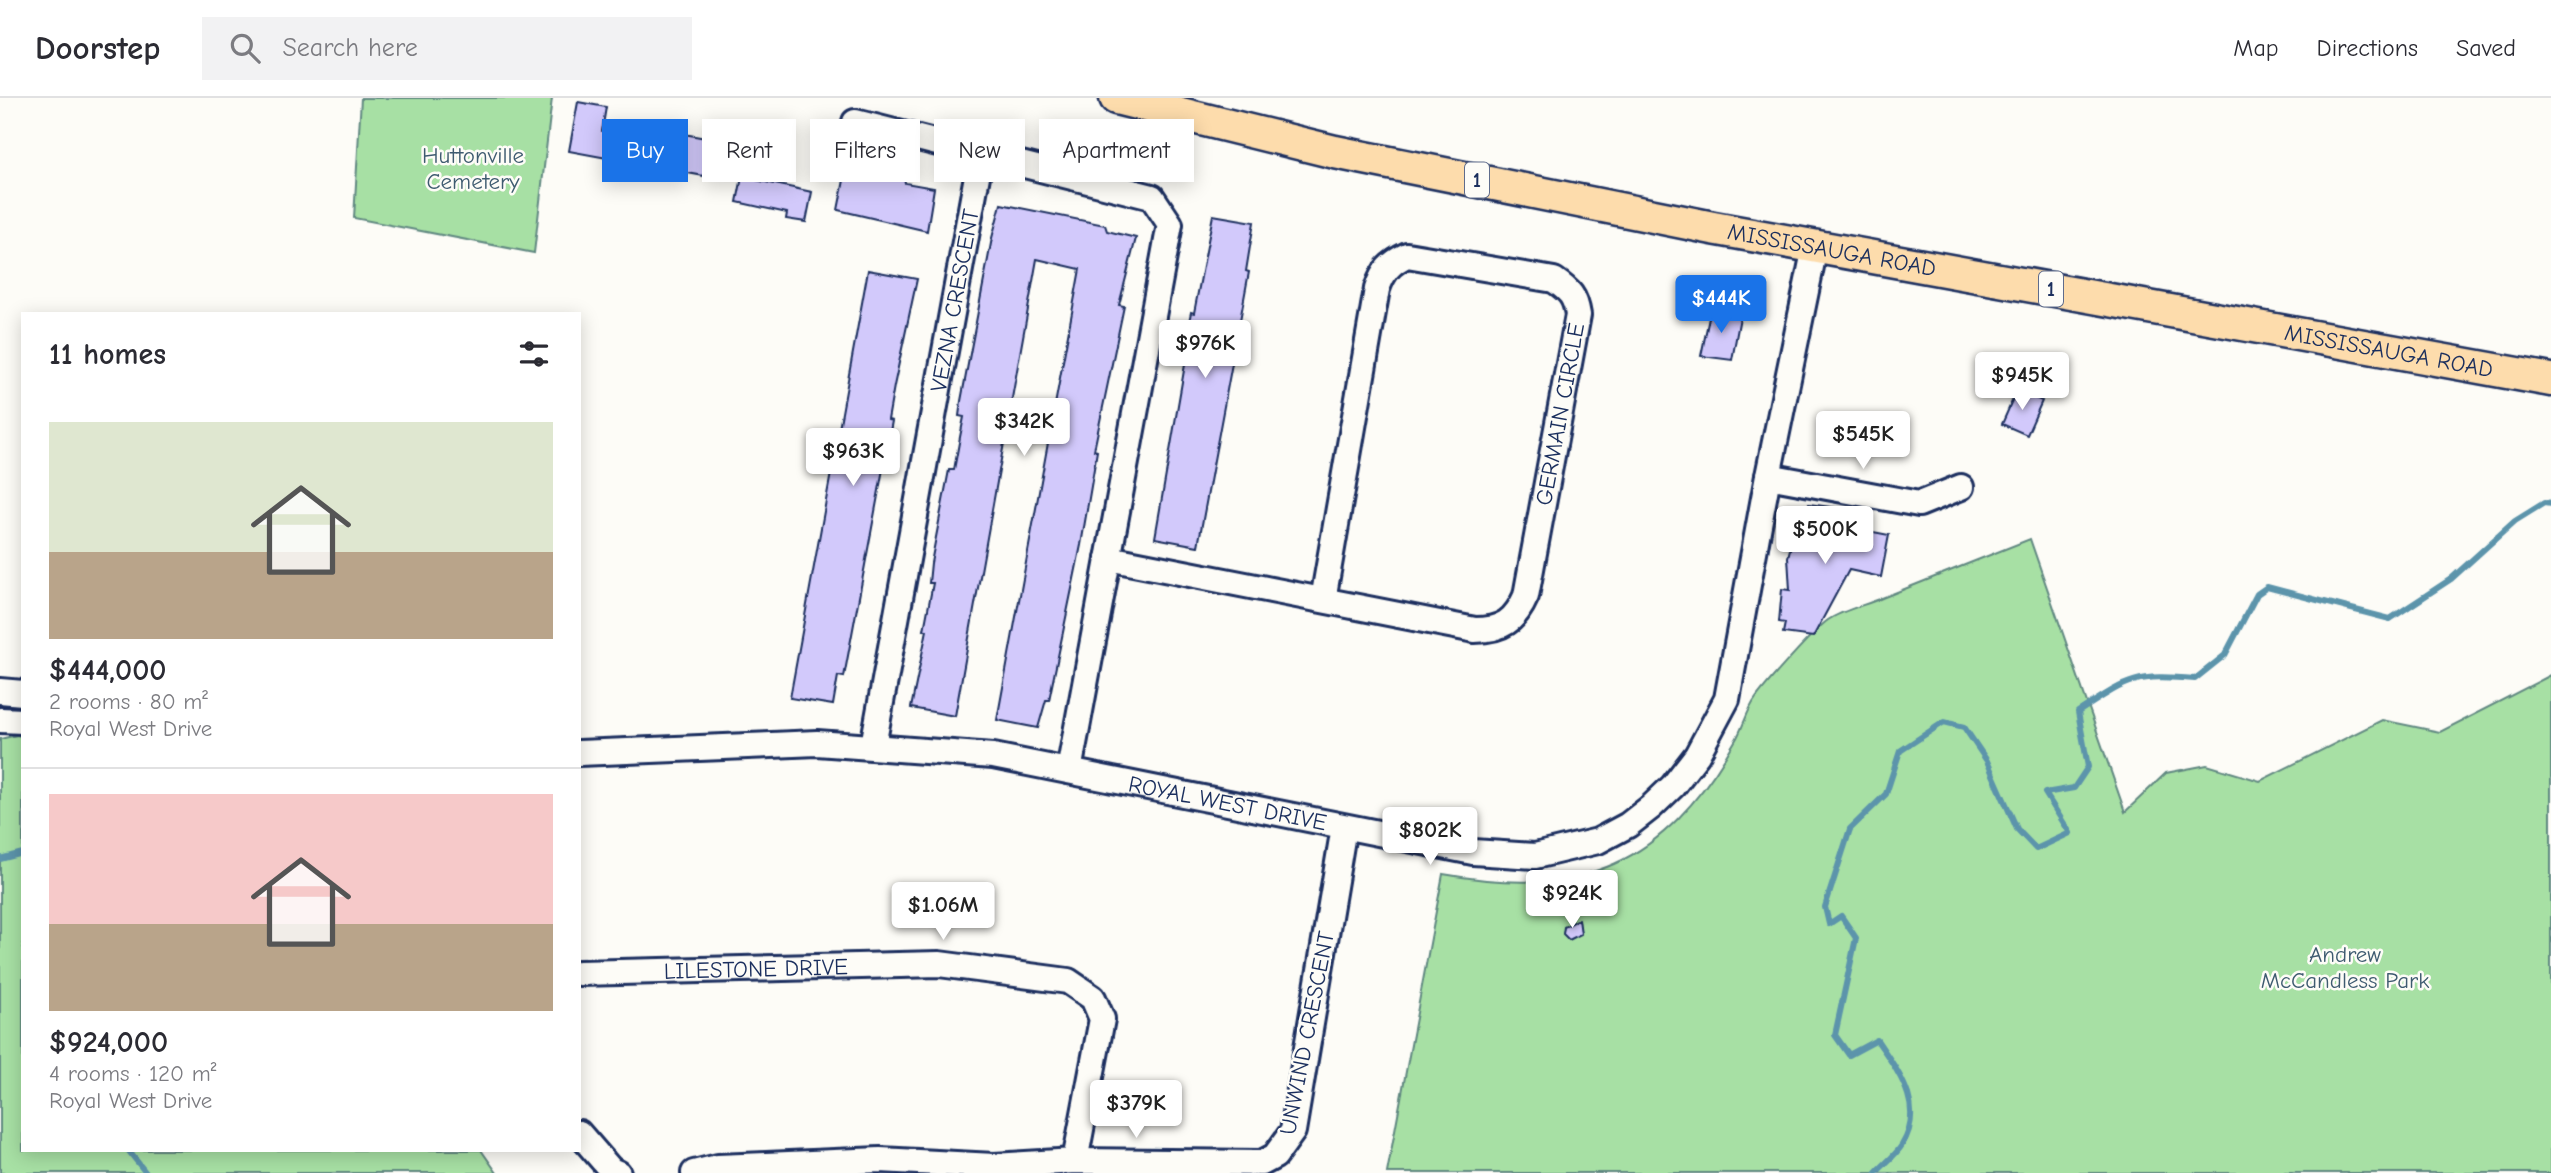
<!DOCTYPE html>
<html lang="en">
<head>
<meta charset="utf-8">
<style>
	:root { --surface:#fff; --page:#f2f2f3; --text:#2b2b33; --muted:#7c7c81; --line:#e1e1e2; --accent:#1a73e8 }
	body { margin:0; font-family:"Comic Neue",sans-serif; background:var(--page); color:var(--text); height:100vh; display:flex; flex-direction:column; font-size:26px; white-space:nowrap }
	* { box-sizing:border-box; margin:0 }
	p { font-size:23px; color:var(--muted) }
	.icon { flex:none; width:38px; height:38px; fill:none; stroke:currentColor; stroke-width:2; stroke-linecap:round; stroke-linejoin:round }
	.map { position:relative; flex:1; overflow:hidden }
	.side { position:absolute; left:21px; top:214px; width:560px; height:840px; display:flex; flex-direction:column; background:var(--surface); border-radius:0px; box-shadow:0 4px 18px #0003 }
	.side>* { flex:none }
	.guide { position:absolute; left:602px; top:21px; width:665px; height:63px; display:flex; gap:14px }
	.price { position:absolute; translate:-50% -60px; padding:0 16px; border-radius:7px; background:#fff; color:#222; font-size:23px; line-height:46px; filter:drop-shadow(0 2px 4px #0008) }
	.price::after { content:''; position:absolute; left:50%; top:42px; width:21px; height:16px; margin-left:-10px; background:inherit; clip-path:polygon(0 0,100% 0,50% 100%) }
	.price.selected { background:var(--accent); color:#fff }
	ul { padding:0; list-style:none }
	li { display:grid; align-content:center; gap:14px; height:371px; padding:0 28px }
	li+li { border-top:2px solid var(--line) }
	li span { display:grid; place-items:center; height:217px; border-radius:0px; color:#555 }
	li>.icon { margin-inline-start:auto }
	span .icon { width:126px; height:126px; fill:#fffc; stroke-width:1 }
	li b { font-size:30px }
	h2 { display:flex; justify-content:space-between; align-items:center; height:84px; padding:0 28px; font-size:30px }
	.chip { padding:0 24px; border-radius:0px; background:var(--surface); box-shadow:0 4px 18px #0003; font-size:24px; line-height:63px }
	.chip.selected { background:var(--accent); color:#fff }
	header { display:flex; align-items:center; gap:42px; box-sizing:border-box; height:98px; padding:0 35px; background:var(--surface); border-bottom:2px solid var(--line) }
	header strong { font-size:33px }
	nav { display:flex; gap:38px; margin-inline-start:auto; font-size:24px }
	.search { width:490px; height:63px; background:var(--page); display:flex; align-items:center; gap:18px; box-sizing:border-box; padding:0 24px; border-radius:0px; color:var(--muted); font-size:26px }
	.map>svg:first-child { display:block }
	.green { fill:#a7e0a4; stroke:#618881; stroke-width:2 }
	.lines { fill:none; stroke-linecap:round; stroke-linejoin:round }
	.stream { stroke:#5b94ab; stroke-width:6 }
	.building { fill:#d2c9fb; stroke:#1b2f5e; stroke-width:2 }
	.minor-casing { stroke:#1b2f5e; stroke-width:30 }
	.major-casing { stroke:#1b2f5e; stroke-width:37 }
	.minor { stroke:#fdfcf7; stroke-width:24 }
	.major { stroke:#fddcac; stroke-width:32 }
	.labels { text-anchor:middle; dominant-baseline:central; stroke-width:5; stroke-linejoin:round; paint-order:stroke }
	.shield { fill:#fdfcf7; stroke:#5f6c8c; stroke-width:2 }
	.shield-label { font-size:21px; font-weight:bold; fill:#1b2f5e }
	.park-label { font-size:23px; fill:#3e5b70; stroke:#fdfcf7 }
	.street-label { font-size:23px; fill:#1b2f5e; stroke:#fdfcf7 }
</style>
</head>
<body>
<header>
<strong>Doorstep</strong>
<div class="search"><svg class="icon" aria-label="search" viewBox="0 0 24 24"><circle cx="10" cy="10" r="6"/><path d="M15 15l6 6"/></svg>Search here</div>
<nav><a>Map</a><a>Directions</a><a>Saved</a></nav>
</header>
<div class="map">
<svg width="2551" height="1075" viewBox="0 0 2551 1075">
	<rect width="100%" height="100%" fill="#fdfcf7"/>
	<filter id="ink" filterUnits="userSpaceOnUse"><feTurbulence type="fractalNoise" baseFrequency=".0143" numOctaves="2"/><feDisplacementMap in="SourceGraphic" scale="14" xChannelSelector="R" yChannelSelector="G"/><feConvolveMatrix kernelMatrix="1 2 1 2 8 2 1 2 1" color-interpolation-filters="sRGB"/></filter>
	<g filter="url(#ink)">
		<path class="green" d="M361 0H552L534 155 354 120Z
			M2030 441 2125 714 2166 675 2207 667 2260 683 2382 622 2440 634 2551 577V1075H1387L1443 776C1583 801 1663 768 1735 643 1743 630 1747 612 1756 600 1768 584 1813 533 1828 522 1842 512 1866 507 1882 500 1931 480 1981 461 2030 441Z
			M17 637 23 639V1052H481L497 1075H0V641Z"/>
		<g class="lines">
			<path class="stream" d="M0 761 23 755
				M128 1052 146 1075
				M1876 1075C1884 1066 1896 1057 1902 1047 1926 1008 1898 974 1877 942L1849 957 1835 937 1856 840 1841 818 1829 826 1825 809 1850 731 1886 696 1900 653 1944 624 1964 629 1987 663 2017 731 2036 751 2070 735 2045 695 2074 690 2088 669 2078 614C2129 581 2133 576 2195 581L2225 557 2257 496 2267 489 2390 521 2451 481 2515 423 2544 405 2551 406"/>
		</g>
		<path class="building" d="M578 4 606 9 602 33 649 42 652 30 711 41 704 78 569 53Z
			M847 67 904 79 905 85 934 90 927 133 838 112Z
			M742 79 812 94 806 124 786 121 787 115 737 104Z
			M1001 106 1105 127 1107 133 1136 140 1119 207 1124 208 1094 352 1097 353 1081 447 1049 602H1046L1038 630 997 622 1080 171 1037 161 955 618 911 610 927 532H924L933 485H929L931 465 949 372H954L960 339 964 319 959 318 961 303 992 140Z
			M1213 117 1254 124 1246 173 1249 174 1198 448 1155 440 1187 255 1183 254 1191 214 1194 215Z
			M868 172 917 181 894 288 888 322 892 323 844 579 838 578 833 607 790 600Z
			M1711 210 1740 219 1732 262 1701 258Z
			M2017 292 2042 303 2027 337 2002 326Z
			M1809 406 1838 410V415L1844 416 1842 428 1889 437 1881 479 1849 472 1813 539 1783 535 1785 525 1779 524 1782 491 1790 492 1788 459 1800 412H1808Z
			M1579 821 1581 836 1569 842 1563 836 1564 829Z"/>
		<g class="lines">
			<g class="minor-casing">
				<g id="minor">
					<path d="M855 24 981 56"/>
					<path d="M1768 378 1919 406 1961 389"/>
					<path id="s1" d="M1108 460 1475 532C1502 532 1515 523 1526 498L1578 217C1575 198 1570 193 1554 182L1407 157C1390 165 1383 173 1377 191L1323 502"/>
					<path d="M0 593 23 595"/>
					<path d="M0 622 23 623"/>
					<path id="s2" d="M873 648 981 56 1152 99 1170 126 1069 673"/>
					<path id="s3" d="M579 655 817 645 993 658 1473 754 1535 758 1598 743 1628 727 1651 709 1673 688 1697 657 1727 601 1768 378 1815 149"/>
					<path id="s4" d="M579 875 939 866 1068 883 1093 900 1102 921 1075 1063"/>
					<path d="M579 1035 611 1072 618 1075"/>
					<path d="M694 1075 718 1069 880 1062 994 1068 1075 1063 1262 1065 1275 1058 1293 1033 1344 729"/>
				</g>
			</g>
			<g class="major-casing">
				<g id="major">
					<path id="s5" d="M1116 0 1335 54 1713 130 2551 282"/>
				</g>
			</g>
			<use href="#minor" class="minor"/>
			<use href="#major" class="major"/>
		</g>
	</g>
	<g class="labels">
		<g class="shield">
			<rect x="1465" y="64.5" width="24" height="35" rx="5"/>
			<rect x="2039" y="173.5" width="24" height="35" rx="5"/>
		</g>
		<g class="shield-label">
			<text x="1477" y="82">1</text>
			<text x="2051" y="191">1</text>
		</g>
		<g class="park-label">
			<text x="473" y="57">Huttonville<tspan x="473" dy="26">Cemetery</tspan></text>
			<text x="2345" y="856">Andrew<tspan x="2345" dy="26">McCandless Park</tspan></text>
		</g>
		<g class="street-label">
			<text stroke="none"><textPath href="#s5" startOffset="732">MISSISSAUGA ROAD</textPath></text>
			<text stroke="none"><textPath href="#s2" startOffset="453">VEZNA CRESCENT</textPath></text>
			<text stroke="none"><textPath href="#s5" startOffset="1298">MISSISSAUGA ROAD</textPath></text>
			<text stroke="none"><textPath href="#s1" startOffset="625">GERMAIN CIRCLE</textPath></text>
			<text stroke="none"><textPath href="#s3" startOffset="654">ROYAL WEST DRIVE</textPath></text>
			<text stroke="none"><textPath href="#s4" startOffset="177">LILESTONE DRIVE</textPath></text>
			<text transform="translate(1307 935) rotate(-79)">UNWIND CRESCENT</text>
		</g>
	</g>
</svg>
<b class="price selected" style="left:1721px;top:237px">$444K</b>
<b class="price" style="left:1205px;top:282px">$976K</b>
<b class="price" style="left:2022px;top:314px">$945K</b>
<b class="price" style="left:1024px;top:360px">$342K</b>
<b class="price" style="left:1863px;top:373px">$545K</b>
<b class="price" style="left:853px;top:390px">$963K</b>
<b class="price" style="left:1825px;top:468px">$500K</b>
<b class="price" style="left:1430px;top:769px">$802K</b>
<b class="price" style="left:1572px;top:832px">$924K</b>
<b class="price" style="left:943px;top:844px">$1.06M</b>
<b class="price" style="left:1136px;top:1042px">$379K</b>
<div class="guide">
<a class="chip selected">Buy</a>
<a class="chip">Rent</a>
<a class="chip">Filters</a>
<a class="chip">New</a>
<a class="chip">Apartment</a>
</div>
<section class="side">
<h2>11 homes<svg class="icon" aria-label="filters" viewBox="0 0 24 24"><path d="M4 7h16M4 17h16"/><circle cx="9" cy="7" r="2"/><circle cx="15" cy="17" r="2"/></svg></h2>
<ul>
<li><span style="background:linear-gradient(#dfe7d0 60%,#b9a48a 0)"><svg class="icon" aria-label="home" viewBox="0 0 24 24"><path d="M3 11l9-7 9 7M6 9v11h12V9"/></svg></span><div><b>$444,000</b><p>2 rooms · 80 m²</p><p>Royal West Drive</p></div></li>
<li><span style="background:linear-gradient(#f6c9c9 60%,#b9a48a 0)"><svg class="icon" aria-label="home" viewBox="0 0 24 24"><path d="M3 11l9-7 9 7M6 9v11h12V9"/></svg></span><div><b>$924,000</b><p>4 rooms · 120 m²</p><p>Royal West Drive</p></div></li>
</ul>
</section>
</div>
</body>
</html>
